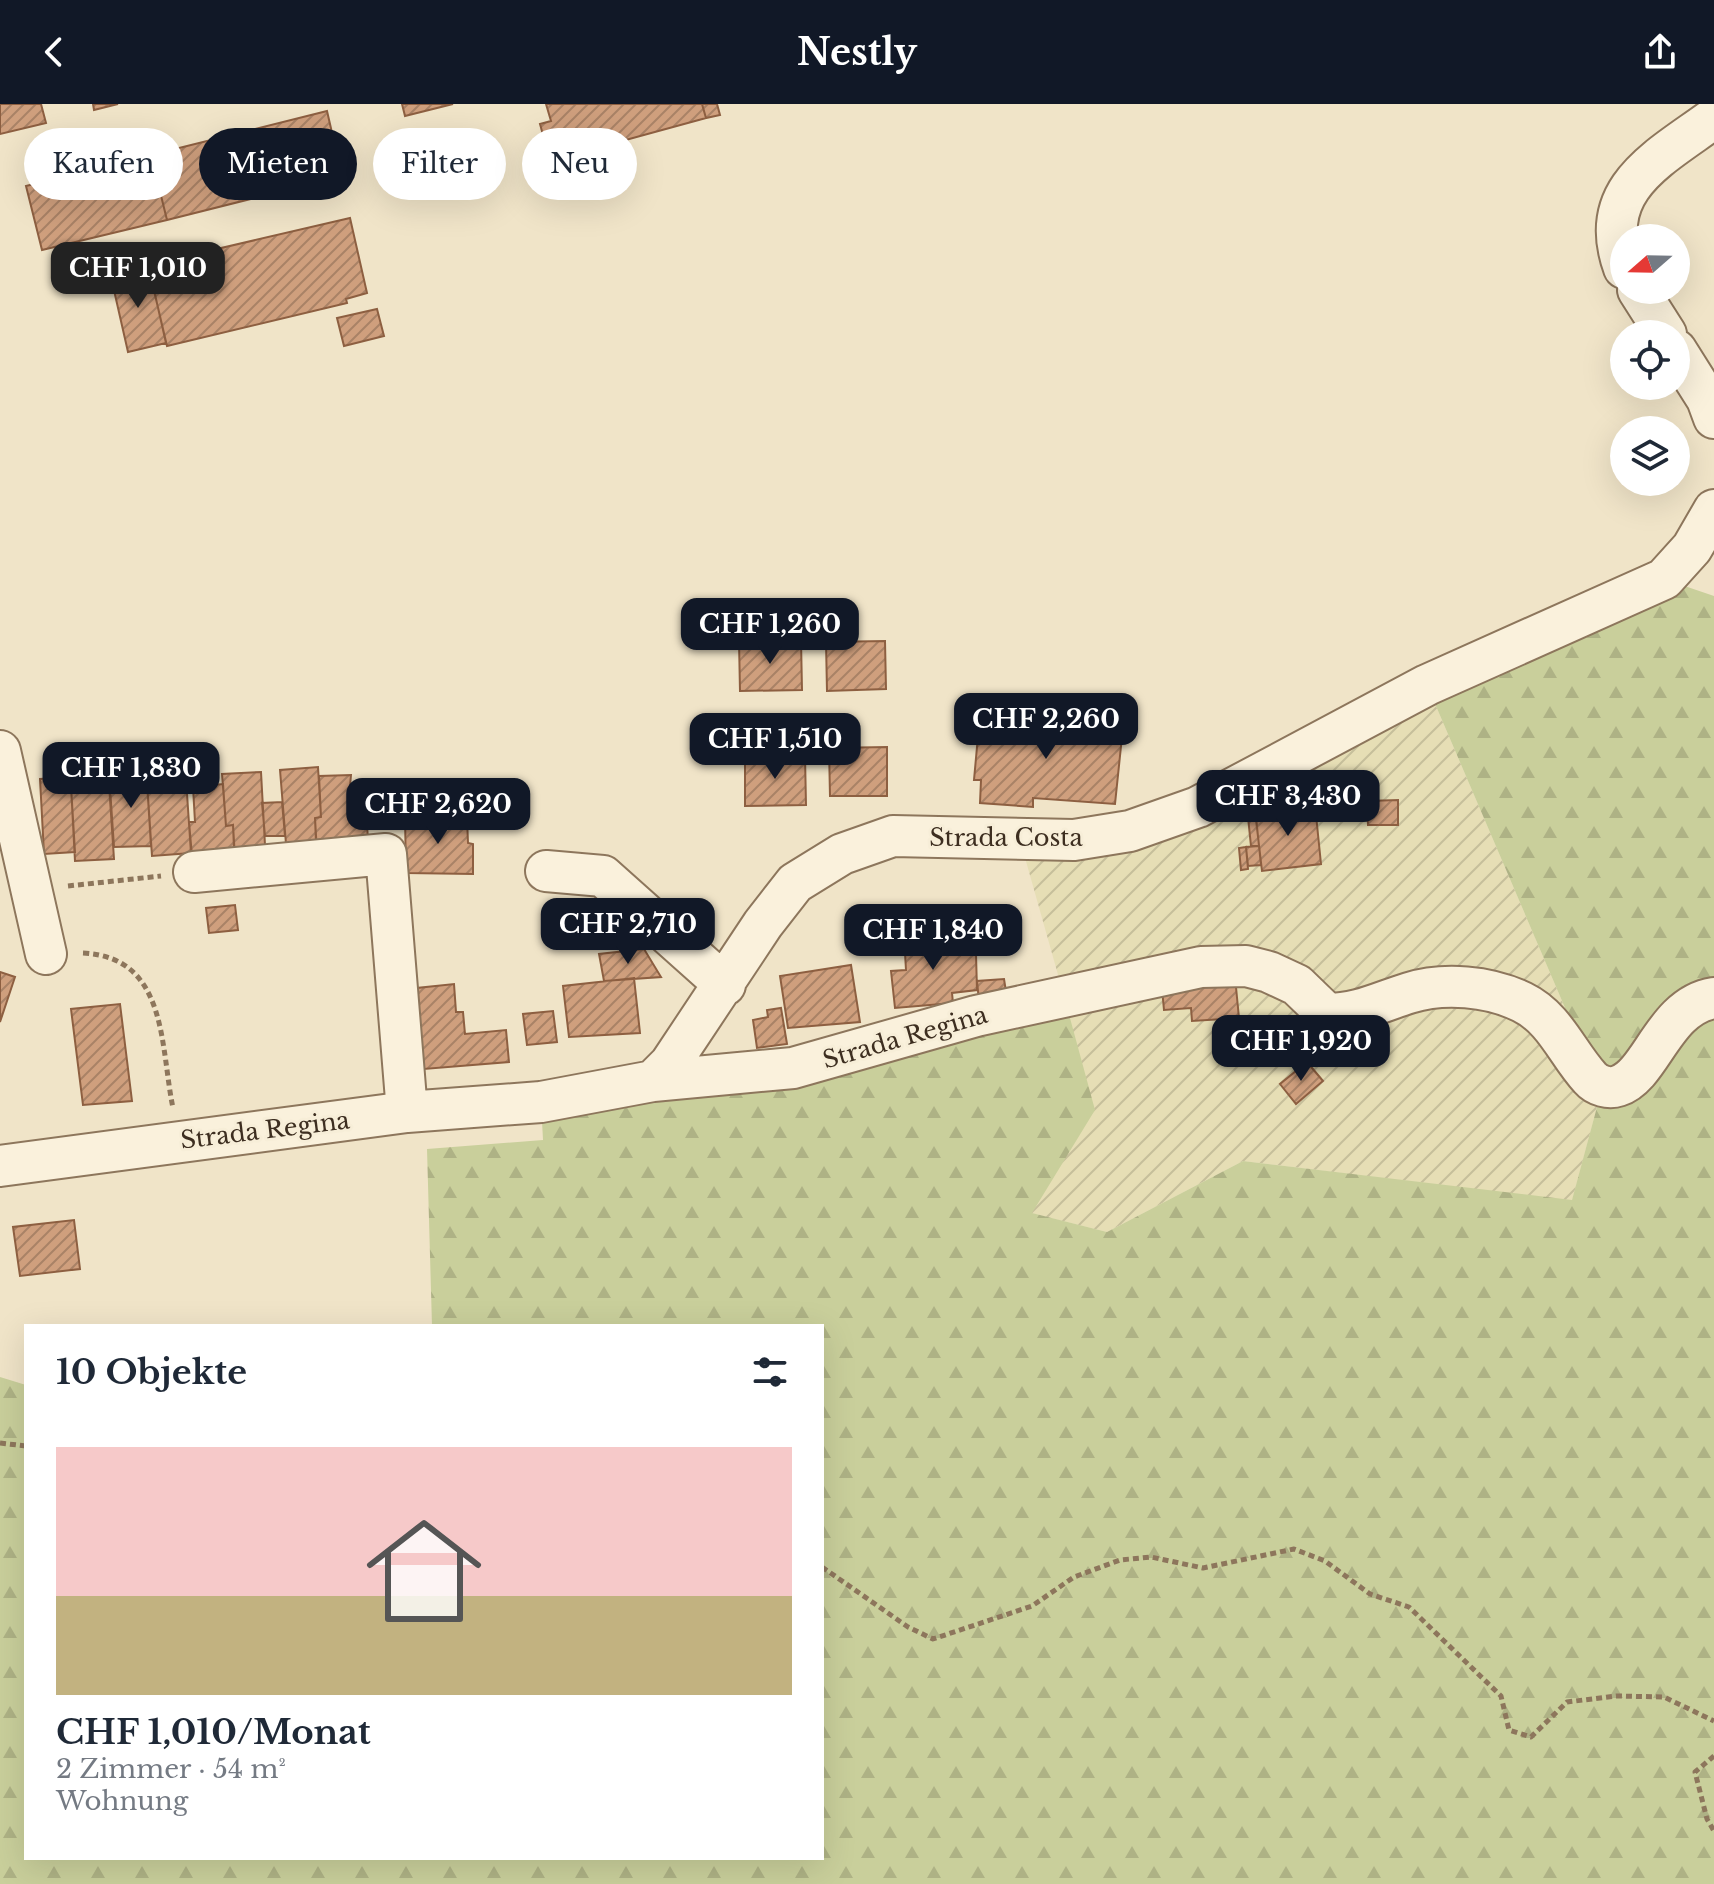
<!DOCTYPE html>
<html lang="de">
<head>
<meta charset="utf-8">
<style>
	:root { --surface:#fff; --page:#f2f2f3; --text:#1f2937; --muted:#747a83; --accent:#111827 }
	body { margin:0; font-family:"Libre Baskerville",serif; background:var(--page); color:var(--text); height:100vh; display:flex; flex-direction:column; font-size:30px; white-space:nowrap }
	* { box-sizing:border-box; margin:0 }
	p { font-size:26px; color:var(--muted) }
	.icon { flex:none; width:44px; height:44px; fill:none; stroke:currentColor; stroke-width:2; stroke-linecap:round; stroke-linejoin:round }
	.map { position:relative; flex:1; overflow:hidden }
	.drawer { position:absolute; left:24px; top:1220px; width:800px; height:536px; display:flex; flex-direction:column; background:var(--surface); border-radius:0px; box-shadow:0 8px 32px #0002 }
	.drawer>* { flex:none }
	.guide { position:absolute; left:24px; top:24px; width:800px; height:72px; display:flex; gap:16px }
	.needle { width:52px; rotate:250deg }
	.buttons { position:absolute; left:1610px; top:120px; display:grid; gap:16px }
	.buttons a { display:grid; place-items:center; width:80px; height:80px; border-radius:50%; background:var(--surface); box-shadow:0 8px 32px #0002; font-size:40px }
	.price { position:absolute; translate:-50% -68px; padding:0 18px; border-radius:16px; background:var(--accent); color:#fff; font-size:26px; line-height:52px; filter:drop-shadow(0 2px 4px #0008) }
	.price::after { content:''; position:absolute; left:50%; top:48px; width:24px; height:18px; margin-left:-12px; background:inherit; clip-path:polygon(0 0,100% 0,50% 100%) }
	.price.on { background:#222; color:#fff }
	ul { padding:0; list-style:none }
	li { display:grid; align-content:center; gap:16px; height:424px; padding:0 32px }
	li span { display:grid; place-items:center; height:248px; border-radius:0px; color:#555 }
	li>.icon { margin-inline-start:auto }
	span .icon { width:144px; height:144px; fill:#fffc; stroke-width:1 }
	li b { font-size:34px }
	h2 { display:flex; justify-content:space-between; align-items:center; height:96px; padding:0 32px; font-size:34px }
	.pill { padding:0 28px; border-radius:36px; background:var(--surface); box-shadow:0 8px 32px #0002; font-size:28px; line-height:72px }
	.pill.on { background:var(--accent); color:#fff }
	header { display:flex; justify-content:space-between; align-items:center; height:104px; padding:0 32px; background:var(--accent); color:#fff; font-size:36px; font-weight:700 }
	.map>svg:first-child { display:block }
	.farmland { fill:url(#farmland-furrows) }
	.forest { fill:url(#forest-firs) }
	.building { fill:url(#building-hatch); stroke:#8d5f41; stroke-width:2 }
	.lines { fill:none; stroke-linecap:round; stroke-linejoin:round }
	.minor-casing { stroke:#8d765c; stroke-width:44 }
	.path { stroke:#8d765c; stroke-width:5; stroke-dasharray:6 4; stroke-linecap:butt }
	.minor { stroke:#faf1dc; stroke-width:40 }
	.labels { text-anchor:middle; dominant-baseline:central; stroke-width:6; stroke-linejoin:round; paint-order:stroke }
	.street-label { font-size:24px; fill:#3d2e20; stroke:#f7eed8 }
</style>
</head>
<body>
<header><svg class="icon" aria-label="back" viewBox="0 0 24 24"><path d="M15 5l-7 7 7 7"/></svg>Nestly<svg class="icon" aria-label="share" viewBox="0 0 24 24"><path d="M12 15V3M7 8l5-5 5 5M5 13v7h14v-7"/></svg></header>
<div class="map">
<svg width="1714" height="1780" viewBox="0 0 1714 1780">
	<defs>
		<pattern id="farmland-furrows" width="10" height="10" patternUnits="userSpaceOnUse" patternTransform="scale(2)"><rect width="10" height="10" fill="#e6deb5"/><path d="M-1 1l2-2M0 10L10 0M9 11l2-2" fill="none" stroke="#c6bf9b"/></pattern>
		<pattern id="forest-firs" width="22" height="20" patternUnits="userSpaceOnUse" patternTransform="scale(2)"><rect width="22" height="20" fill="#c9cf9b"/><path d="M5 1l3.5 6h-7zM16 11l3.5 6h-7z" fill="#aeb285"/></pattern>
		<pattern id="building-hatch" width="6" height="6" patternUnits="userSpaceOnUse" patternTransform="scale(2)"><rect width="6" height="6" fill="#cf9f7d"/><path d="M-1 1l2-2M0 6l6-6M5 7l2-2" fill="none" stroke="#a98266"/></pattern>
	</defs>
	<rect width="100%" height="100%" fill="#f0e4c8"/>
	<path class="farmland" d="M1427 581 1601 988 1572 1097 1243 1057 1107 1128 1031 1109 1064 892 1020 736H1074Z"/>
	<path class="forest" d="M1664 475 1714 492V1780H0V1273L26 1281V1754H822V1222H432L427 1045 543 1036 541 998 1064 892 1095 1006 1032 1109 1107 1128 1243 1057 1572 1096 1601 988 1427 581Z"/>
	<path class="building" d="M0 0H41L46 19 0 30Z
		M93 0H118L94 6Z
		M402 0H453L405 12Z
		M546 0H702L706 14 560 54V50L549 53 540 20 551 17Z
		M702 0H717L720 11 706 14Z
		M327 7 342 72 167 116 151 51Z
		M151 51 167 116 42 146 26 82Z
		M350 114 367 189 346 195 347 199 167 242 148 161Z
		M149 164 166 239 128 248 111 173Z
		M377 205 384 232 344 242 337 214Z
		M801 536 802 586 740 587 739 537Z
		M885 537 886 585 827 587 826 538Z
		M980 610 1123 623 1115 700 1033 694V703L980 699 981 676H974Z
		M887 643V692H830L829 644Z
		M805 652 806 701 745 702V653Z
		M318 663 321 713 315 714 316 738 286 740 280 666Z
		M154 668 155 678H147L151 742 114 743 110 684H116L115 671Z
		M261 668 265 741 234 744 233 721 226 722 222 670Z
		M351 671 350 682 364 680 368 735 317 749 315 714 321 713 319 672Z
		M76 673 77 682H71L75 748 44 750 40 675Z
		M186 675 191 749 152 752 147 678Z
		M109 680 114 755 75 757 71 682Z
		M223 680 226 722 233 721 235 754 192 752 189 718H195L193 683Z
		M503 692 525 700 520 716 497 709Z
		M1398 696V721H1368L1367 697Z
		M282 698 285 732H265L262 699Z
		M1315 701 1321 760 1262 767 1255 707Z
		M405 713 467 714 468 739 473 740V770L406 769Z
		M1248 713H1256L1259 742H1251Z
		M1259 742 1261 761 1248 762 1246 743Z
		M1246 743 1248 765 1241 766 1239 744Z
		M235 801 238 826 209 829 206 804Z
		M938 828 939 836 959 834 961 851 976 850 977 886 952 889 953 899 895 904 891 867 906 866 904 832Z
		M644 845 661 873 604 877 599 850Z
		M851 861 860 918 788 924 780 872Z
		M0 868 15 873 0 918Z
		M1235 873 1239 914 1192 917 1191 904 1164 906 1161 874Z
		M634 874 640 929 569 933 563 882Z
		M1004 875 1008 900 980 907 977 877Z
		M454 880 456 908H463L465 930 506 926 509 958 424 965 417 884Z
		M120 900 132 997 83 1001 71 905Z
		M781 904 787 940 757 944 753 916 768 913 767 906Z
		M553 907 557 938 527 941 523 910Z
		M1307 958 1323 977 1296 1000 1280 980Z
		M74 1116 80 1165 20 1172 13 1123Z"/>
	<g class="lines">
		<g class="minor-casing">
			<path id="minor" d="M1624 164C1595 85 1658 55 1714 14
				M1638 186 1666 230
				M1676 246 1707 295 1714 314
				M0 647 46 850
				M546 767 603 772 725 881
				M194 768 386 750 407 1008
				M653 977 670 960 763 820 795 779 842 750 893 732 1074 736 1130 727 1198 703 1427 581 1664 475 1692 444 1714 406
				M0 1062 407 1008 541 998 653 977 793 964 976 912 1201 863 1246 862 1269 868 1297 881 1327 910C1358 910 1380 898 1409 889 1444 878 1489 882 1522 898 1555 914 1567 949 1590 974 1597 982 1609 985 1618 982 1652 971 1663 902 1714 894"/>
		</g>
		<path class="path" d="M68 782 161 772
			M83 849C168 853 160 942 173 1004
			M0 1339 26 1342
			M822 1463 908 1523 933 1535 1032 1502 1074 1473 1120 1456 1151 1453 1203 1464 1294 1445 1325 1457 1370 1490 1409 1503 1501 1592 1509 1626 1531 1633 1567 1598 1616 1592 1664 1593 1714 1617
			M1714 1652 1695 1668 1707 1715 1714 1727"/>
		<use href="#minor" class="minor"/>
	</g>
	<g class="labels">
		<g class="street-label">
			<text x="1006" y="733">Strada Costa</text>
			<text transform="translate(905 933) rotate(-16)">Strada Regina</text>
			<text transform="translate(265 1026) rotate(-7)">Strada Regina</text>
		</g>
	</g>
</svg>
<div class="buttons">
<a><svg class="needle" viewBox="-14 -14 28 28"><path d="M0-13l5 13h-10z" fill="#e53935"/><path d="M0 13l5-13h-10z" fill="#747a83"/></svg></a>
<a><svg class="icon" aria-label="locate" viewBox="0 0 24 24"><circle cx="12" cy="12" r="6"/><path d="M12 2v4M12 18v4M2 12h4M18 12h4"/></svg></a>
<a><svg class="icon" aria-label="layers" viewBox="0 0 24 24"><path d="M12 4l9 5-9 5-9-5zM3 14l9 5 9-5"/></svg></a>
</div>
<b class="price on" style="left:138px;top:206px">CHF 1,010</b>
<b class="price" style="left:770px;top:562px">CHF 1,260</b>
<b class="price" style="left:1046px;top:657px">CHF 2,260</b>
<b class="price" style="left:775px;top:677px">CHF 1,510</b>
<b class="price" style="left:131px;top:706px">CHF 1,830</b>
<b class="price" style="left:1288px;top:734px">CHF 3,430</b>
<b class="price" style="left:438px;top:742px">CHF 2,620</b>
<b class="price" style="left:628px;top:862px">CHF 2,710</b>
<b class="price" style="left:933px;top:868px">CHF 1,840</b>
<b class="price" style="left:1301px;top:979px">CHF 1,920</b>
<div class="guide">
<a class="pill">Kaufen</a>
<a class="pill on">Mieten</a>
<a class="pill">Filter</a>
<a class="pill">Neu</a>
</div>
<section class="drawer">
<h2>10 Objekte<svg class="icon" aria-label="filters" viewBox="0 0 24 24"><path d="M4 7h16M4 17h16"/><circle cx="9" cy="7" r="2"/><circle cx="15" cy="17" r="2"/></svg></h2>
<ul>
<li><span style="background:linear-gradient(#f6c9c9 60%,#c2b280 0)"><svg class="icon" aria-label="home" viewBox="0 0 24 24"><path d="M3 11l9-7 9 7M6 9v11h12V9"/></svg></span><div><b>CHF 1,010/Monat</b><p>2 Zimmer · 54 m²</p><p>Wohnung</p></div></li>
</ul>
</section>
</div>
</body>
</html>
